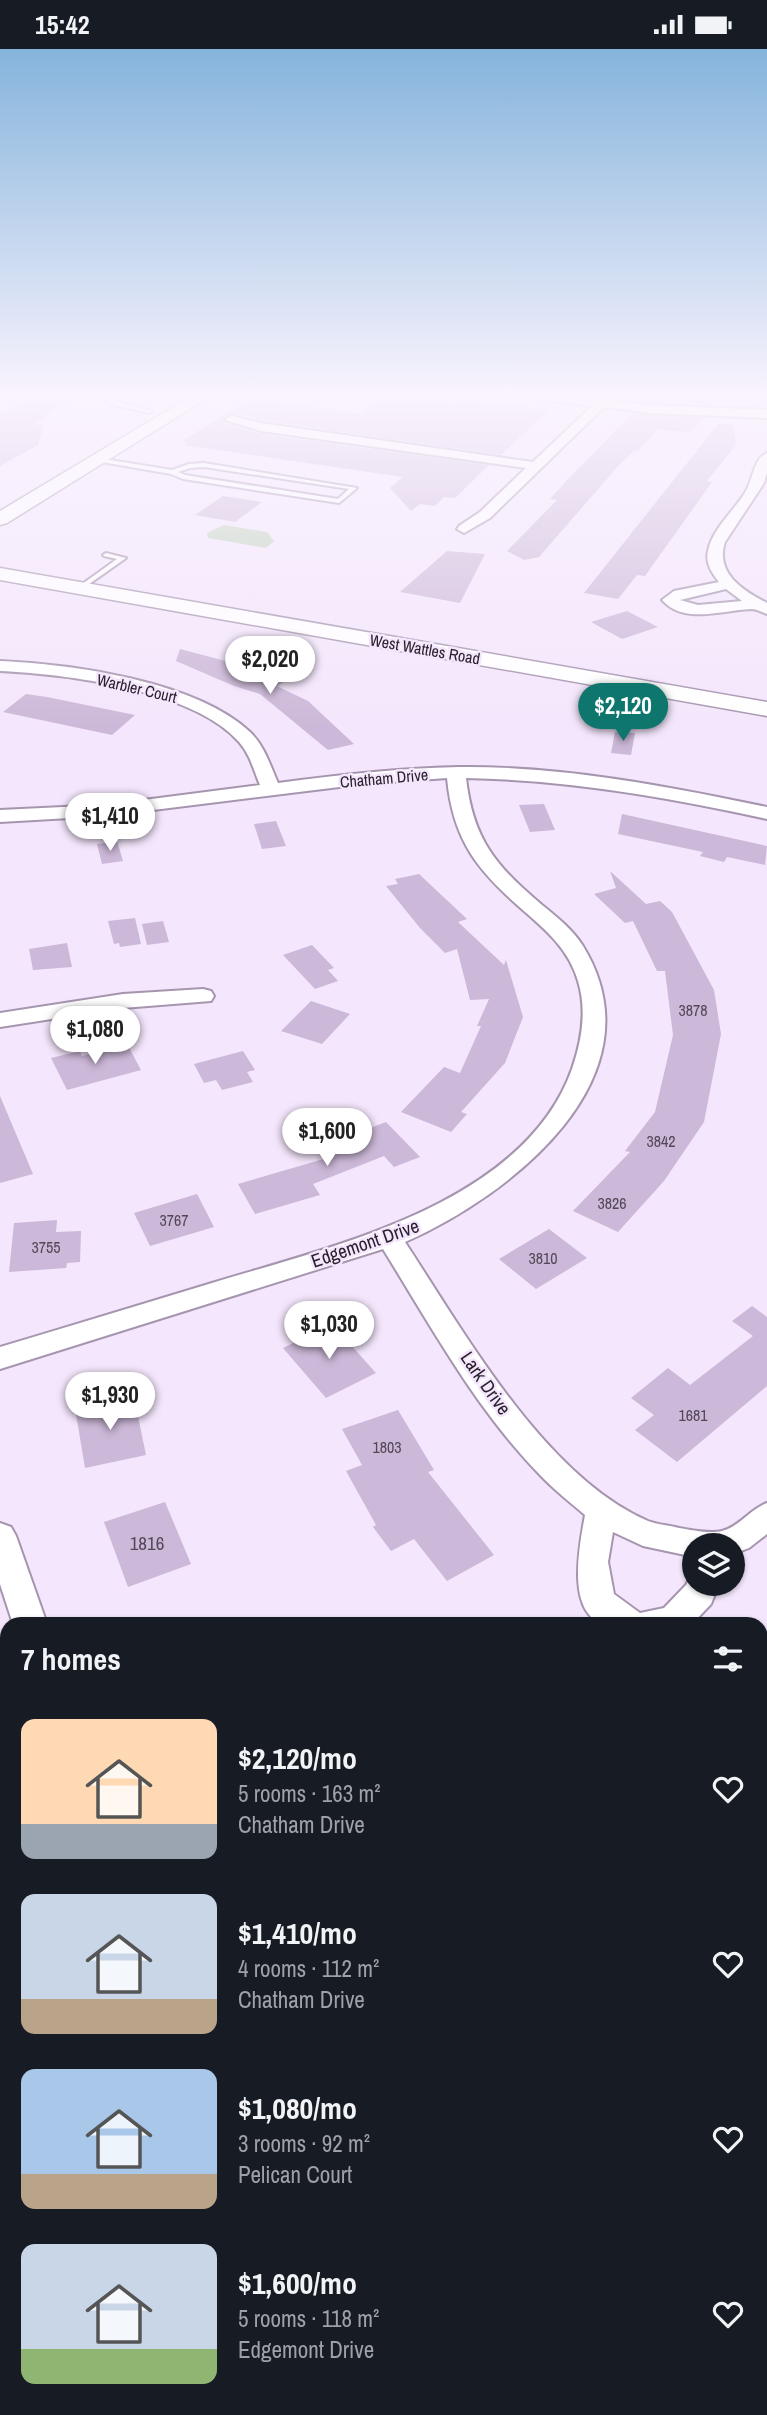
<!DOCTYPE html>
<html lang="en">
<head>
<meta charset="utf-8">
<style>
	:root { --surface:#171b24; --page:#20242c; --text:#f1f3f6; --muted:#9ea1a6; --accent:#0f766e }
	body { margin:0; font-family:"Archivo Narrow",sans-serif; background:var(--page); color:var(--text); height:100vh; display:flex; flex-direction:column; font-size:26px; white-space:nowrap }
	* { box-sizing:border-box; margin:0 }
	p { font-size:23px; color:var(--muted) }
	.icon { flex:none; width:38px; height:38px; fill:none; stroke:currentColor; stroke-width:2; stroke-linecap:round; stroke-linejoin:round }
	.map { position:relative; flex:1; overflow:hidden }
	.drawer { position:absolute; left:0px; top:1568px; width:768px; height:798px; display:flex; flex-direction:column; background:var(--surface); border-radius:21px 21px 0 0; box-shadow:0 2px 5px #0004 }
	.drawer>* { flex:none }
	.buttons { position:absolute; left:682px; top:1484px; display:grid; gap:14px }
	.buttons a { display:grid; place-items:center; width:63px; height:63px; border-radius:50%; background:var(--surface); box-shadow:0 2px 5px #0004; font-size:35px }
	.price { position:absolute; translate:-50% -60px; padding:0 16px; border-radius:24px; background:#fff; color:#222; font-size:23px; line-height:46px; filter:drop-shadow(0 2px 4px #0008) }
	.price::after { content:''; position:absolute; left:50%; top:42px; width:21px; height:16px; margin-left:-10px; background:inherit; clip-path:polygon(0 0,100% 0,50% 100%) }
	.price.on { background:var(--accent); color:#fff }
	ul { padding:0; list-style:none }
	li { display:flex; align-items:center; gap:21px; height:175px; padding:0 21px }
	li span { display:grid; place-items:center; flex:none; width:196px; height:140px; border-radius:14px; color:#555 }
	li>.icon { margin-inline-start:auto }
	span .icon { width:84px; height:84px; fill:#fffc; stroke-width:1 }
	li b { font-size:30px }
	h2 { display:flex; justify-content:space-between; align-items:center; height:84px; padding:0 21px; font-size:30px }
	.status { display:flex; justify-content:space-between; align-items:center; height:49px; padding:0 35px; background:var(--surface); direction:ltr }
	.status svg { height:19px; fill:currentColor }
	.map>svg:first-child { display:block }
	.green { fill:#bfd0bb }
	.building { fill:#ccb8d8 }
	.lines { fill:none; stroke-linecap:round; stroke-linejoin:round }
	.lane-casing { stroke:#a695af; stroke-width:4 }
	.street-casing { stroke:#a695af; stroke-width:4 }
	.secondary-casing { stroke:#a695af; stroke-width:3 }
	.lane { fill:#fff; fill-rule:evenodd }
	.street { fill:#fff; fill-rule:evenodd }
	.secondary { fill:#fff; fill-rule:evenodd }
	.labels { text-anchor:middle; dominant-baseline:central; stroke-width:5; stroke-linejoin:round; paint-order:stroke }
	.far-street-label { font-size:16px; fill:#29222d; stroke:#f4e6fc }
	.number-label { font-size:16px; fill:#524858 }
	.street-label { font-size:19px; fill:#29222d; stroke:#f4e6fc }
	.near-number-label { font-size:19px; fill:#524858 }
</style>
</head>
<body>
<div class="status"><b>15:42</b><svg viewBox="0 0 49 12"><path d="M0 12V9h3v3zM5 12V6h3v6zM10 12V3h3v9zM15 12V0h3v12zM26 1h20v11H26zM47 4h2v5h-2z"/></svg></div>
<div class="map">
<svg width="767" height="2366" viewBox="0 0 767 2366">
	<rect width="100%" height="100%" fill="#f4e6fc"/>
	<path class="green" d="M224 476 267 483 274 492 266 499 208 489 207 484Z"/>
	<path class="building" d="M33 348H77L46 365 45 369 34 374 43 377 38 396 0 417V364Z
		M253 348 360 365 384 348H414L452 353 456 349 549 361 501 406 261 371 232 364 222 370 224 374 261 385 489 416 455 449 444 448 435 457 420 455 411 462 390 439 403 428 184 396 188 393 182 392Z
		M649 348H721L714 356 644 353Z
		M632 365 703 369 690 384 658 380 638 402H634L620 415 539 508 524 511 507 502 557 451 550 450 569 429Z
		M718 375H733L736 396 707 432 712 433 645 527 637 526 618 550 584 544Z
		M223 447 262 453 235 473 195 466Z
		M447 502 485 505 460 554 400 543Z
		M627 562 658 578 622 590 591 573Z
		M180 600 267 623 263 624 284 633 277 637 308 652 354 695 328 701 260 645 234 637 176 612Z
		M26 645 47 648 135 666 112 686 3 663Z
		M615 683 635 684 631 706 611 704Z
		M544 755 555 781 530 783 519 756Z
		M622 765 767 797 765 816 727 808 724 813 700 807 703 803 618 785Z
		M276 772 286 797 262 800 254 775Z
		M117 792 123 812 102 815 97 795Z
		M610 822 646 855 660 852 672 863 714 941 721 985 704 1073 664 1132 618 1183 573 1162 630 1103 625 1102 655 1063 673 986 665 922H657L633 872 625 874 594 845 616 839Z
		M419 825 467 870 458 873 504 916 506 911 523 968 505 1014 461 1063 467 1065 451 1083 401 1063 444 1018 460 1024 481 977H477L489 950 470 951 457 900 445 904 420 879 386 837 398 835 395 830Z
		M135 869 141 895 120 898 119 894 114 895 108 872Z
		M163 872 169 893 147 896 142 875Z
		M67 894 72 918 33 921 29 900Z
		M312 896 334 919 328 921 338 932 315 940 283 906Z
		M311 952 350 965 322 995 281 982Z
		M127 995 141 1021 67 1041 51 1009 80 1002 82 1007Z
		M243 1002 255 1021 247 1023 253 1033 222 1041 216 1031 204 1034 194 1015Z
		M0 1047 33 1125 0 1134Z
		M386 1073 420 1108 394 1118 384 1107 313 1135 320 1146 255 1165 238 1135 327 1109 318 1099Z
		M197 1145 214 1178 150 1197 134 1164Z
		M57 1171 56 1183 81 1182 80 1213 67 1214 66 1219 9 1223 14 1174Z
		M549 1180 587 1209 536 1240 499 1210Z
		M752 1257 767 1268V1337L677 1413 635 1381 654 1366 631 1349 668 1319 690 1336 753 1287 732 1272Z
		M332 1275 376 1324 326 1349 283 1299Z
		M134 1348 146 1406 85 1419 75 1359Z
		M398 1361 434 1421 428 1423 494 1506 447 1532 414 1490 391 1502 373 1478 376 1476 346 1422 362 1416 342 1380Z
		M165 1453 191 1515 128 1538 104 1473Z"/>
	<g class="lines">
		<g class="lane-casing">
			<path id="lane" d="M114 348H121L114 352 152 362 149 364 107 354V352Z
				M98 409 172 421 189 415 204 414 357 439 339 454 183 430 171 425 96 412ZM204 418 349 440 338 450 185 426 178 423 190 419Z
				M106 504 126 509 82 540H78V538L117 510 104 507 103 506Z"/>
		</g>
		<g class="street-casing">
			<path id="street" d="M538 348H573L648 356 767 361V369L648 364 604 358 490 469 464 484 457 480 459 477 480 463 526 419 261 382 225 371 231 367 261 374 533 413 592 357 544 351Z
				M767 404V423L764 434 725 493C715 524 742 541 767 554V565C761 563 757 560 751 560 723 561 684 576 662 551L674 542 719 533C712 524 705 514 708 502 712 480 735 461 746 442 753 430 754 409 767 404ZM726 540 742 552 698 556 680 551Z
				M0 612C71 615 196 632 250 683 264 696 270 716 278 734 338 726 398 719 459 718 563 717 666 737 767 758V770C667 748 568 731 466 729 473 791 496 817 542 856 557 868 573 881 583 897 663 1028 511 1146 405 1193 464 1283 545 1428 648 1472 658 1476 669 1476 679 1479 692 1481 709 1485 722 1482 739 1478 750 1460 767 1454V1485L749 1499 733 1505V1496H695V1508L690 1507 643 1497 613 1483 608 1513 614 1545 640 1564 664 1559 686 1536 692 1525 695 1524V1535H719L711 1555 692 1575C673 1575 619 1579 604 1575 565 1564 580 1494 585 1466 571 1454 557 1443 544 1430 478 1364 432 1279 383 1200L0 1320V1298C71 1277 142 1255 212 1234 333 1197 524 1155 572 1020 582 991 587 961 578 932 569 901 547 882 524 862 478 822 453 792 447 729L364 735 105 767 0 773V761L105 756 260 736C254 722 250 705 239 693 194 641 66 625 0 622Z
				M203 940 211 942 214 947 211 952 123 959 0 978V964L123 945Z
				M0 1474 11 1478 16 1487 47 1575H13L0 1535Z
				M7 1770V1806L0 1808V1772Z
				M655 2359H712L714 2366H657Z"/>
		</g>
		<g class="secondary-casing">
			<path id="secondary" d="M190 348H209L7 474 0 476V462Z
				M0 519 767 653V667L0 531Z"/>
		</g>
		<use href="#lane" class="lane"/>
		<use href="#street" class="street"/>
		<use href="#secondary" class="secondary"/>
	</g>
	<linearGradient id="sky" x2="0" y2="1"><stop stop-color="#85b4dc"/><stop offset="0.51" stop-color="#faf4fe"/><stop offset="1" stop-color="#faf4fe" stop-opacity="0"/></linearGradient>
	<rect width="767" height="679" fill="url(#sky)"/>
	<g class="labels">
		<g class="far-street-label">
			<text transform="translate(425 600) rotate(10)">West Wattles Road</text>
			<text transform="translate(137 639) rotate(13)">Warbler Court</text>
			<text transform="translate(384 729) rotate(-5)">Chatham Drive</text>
		</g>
		<g class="number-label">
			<text x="693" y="961">3878</text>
			<text x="661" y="1092">3842</text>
			<text x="612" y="1154">3826</text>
			<text x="174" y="1171">3767</text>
			<text x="46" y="1198">3755</text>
			<text x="543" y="1209">3810</text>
			<text x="693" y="1366">1681</text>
			<text x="387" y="1398">1803</text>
		</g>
		<g class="street-label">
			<text transform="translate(365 1194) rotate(-19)">Edgemont Drive</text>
			<text transform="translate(486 1334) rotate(55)">Lark Drive</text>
		</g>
		<g class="near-number-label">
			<text x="147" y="1494">1816</text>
		</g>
	</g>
</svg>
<div class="buttons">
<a><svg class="icon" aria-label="layers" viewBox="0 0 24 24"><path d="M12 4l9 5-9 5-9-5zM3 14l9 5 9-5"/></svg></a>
</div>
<b class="price" style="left:270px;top:647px">$2,020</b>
<b class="price on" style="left:623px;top:694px">$2,120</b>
<b class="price" style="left:110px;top:804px">$1,410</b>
<b class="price" style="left:95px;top:1017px">$1,080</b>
<b class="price" style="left:327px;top:1119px">$1,600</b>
<b class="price" style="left:329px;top:1312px">$1,030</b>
<b class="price" style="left:110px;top:1383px">$1,930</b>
<section class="drawer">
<h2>7 homes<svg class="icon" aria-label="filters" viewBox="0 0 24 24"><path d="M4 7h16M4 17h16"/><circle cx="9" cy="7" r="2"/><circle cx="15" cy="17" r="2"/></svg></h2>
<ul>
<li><span style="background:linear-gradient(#ffd9b3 75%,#9aa5b1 0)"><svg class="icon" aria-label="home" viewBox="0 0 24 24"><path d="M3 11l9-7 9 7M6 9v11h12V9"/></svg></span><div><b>$2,120/mo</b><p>5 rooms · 163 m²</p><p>Chatham Drive</p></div><svg class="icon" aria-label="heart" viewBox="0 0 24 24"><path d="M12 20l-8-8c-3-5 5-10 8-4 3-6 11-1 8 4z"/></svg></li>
<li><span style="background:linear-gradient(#c9d6e8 75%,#b9a48a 0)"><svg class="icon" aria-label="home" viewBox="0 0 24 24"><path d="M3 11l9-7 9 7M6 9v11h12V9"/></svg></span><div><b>$1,410/mo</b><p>4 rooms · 112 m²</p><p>Chatham Drive</p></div><svg class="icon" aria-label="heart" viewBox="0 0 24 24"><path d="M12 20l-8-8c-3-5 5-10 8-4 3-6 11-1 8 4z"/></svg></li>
<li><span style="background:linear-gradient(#a9c7e8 75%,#b9a48a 0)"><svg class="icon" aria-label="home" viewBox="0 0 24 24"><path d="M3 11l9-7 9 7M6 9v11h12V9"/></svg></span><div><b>$1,080/mo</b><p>3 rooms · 92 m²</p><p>Pelican Court</p></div><svg class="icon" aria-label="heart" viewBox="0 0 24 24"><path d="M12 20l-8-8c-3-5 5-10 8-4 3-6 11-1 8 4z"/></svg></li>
<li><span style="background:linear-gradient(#c9d6e8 75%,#8fb573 0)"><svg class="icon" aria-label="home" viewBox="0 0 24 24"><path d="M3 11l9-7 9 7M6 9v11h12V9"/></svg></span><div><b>$1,600/mo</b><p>5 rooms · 118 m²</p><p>Edgemont Drive</p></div><svg class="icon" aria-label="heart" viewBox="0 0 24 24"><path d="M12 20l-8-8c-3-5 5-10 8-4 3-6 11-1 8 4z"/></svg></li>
</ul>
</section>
</div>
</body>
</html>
